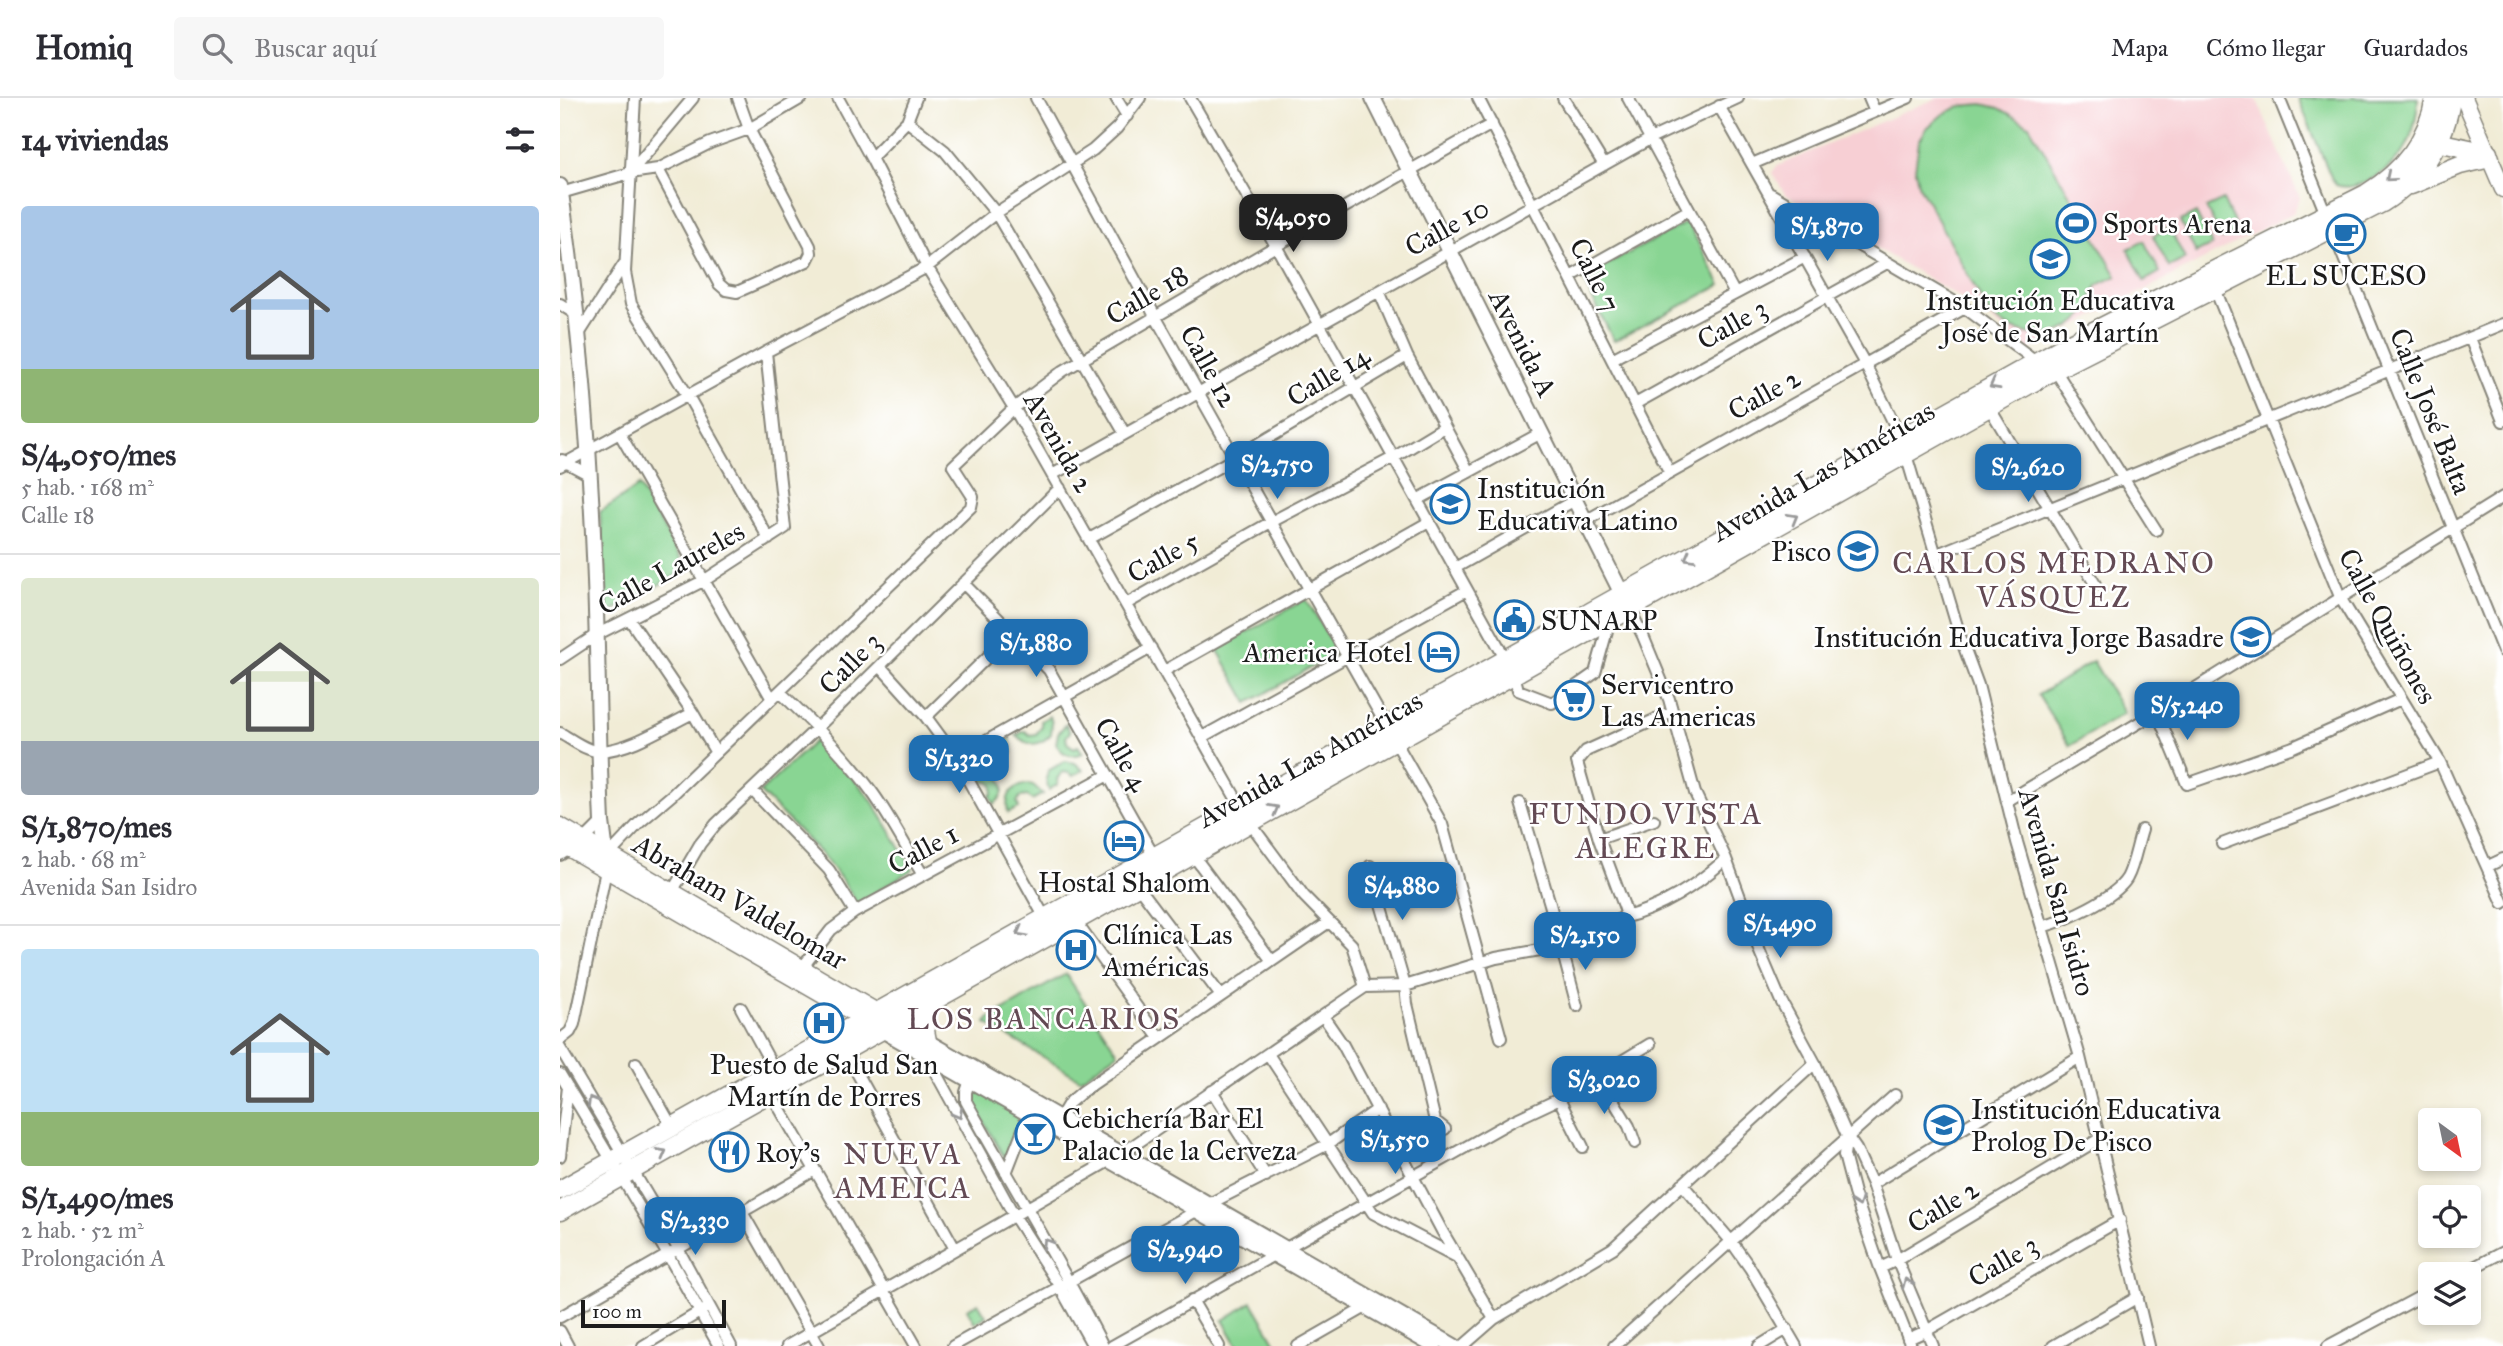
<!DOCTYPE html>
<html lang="es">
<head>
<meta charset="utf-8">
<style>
	:root { --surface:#fff; --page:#f7f7f7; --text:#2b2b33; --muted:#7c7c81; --line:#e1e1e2; --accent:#1f6fb2 }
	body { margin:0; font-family:"IM FELL Great Primer",serif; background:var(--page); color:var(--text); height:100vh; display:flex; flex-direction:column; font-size:26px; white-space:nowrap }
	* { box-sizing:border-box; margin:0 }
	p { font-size:23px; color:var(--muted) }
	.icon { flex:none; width:38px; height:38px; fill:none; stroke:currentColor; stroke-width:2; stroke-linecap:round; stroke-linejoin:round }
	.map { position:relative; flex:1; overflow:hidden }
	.details { display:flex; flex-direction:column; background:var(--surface); width:560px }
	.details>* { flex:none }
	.needle { width:46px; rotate:147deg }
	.controls { position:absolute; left:1858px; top:1010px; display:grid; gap:14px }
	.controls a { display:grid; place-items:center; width:63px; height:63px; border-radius:7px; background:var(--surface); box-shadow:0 4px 10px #0003; font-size:35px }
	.scale { position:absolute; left:21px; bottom:18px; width:145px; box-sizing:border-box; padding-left:7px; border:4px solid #1c1c1c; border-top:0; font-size:19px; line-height:24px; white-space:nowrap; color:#1c1c1c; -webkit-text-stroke:5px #fff; paint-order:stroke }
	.price { position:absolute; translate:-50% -60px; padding:0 16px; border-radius:14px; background:var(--accent); color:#fff; font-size:23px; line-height:46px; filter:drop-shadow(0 2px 4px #0008) }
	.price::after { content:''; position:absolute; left:50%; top:42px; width:21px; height:16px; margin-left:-10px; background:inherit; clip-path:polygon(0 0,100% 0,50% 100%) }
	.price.current { background:#222; color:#fff }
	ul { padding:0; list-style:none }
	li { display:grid; align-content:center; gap:14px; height:371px; padding:0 21px }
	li+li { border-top:2px solid var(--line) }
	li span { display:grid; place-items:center; height:217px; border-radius:7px; color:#555 }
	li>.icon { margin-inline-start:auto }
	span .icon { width:126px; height:126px; fill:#fffc; stroke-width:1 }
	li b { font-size:30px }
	h2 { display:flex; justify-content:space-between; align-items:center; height:84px; padding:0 21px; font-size:30px }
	header { display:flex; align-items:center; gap:42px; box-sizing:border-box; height:98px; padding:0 35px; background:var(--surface); border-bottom:2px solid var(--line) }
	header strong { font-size:33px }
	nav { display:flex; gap:38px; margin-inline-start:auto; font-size:24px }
	.search { width:490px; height:63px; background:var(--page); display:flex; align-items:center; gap:18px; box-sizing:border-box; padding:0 24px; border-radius:7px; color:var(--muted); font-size:26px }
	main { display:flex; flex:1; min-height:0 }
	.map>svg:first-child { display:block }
	.built { fill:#f7cfd4 }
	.green { fill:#89d593; stroke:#527858; stroke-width:2 }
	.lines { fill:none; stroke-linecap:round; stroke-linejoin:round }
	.minor-casing { stroke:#868479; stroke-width:14 }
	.tertiary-casing { stroke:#868479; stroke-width:18 }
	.secondary-casing { stroke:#868479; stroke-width:19 }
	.primary-casing { stroke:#868479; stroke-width:21 }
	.minor { stroke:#fff; stroke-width:10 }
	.tertiary { stroke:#fff; stroke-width:14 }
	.secondary { stroke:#fff; stroke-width:16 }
	.primary { stroke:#fff; stroke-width:18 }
	.oneway { stroke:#999 }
	.labels { text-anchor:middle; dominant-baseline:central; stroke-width:5; stroke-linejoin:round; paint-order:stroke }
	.poi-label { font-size:28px; fill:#1c1c1c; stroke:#fff; text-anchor:start }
	.street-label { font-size:28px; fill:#1c1c1c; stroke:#fff }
	.neighbourhood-label { font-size:30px; letter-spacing:2px; fill:#634a54; stroke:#fff }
</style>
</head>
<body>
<header>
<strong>Homiq</strong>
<div class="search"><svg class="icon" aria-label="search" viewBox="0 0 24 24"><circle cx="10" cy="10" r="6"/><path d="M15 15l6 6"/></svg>Buscar aquí</div>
<nav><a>Mapa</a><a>Cómo llegar</a><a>Guardados</a></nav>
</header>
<main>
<section class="details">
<h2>14 viviendas<svg class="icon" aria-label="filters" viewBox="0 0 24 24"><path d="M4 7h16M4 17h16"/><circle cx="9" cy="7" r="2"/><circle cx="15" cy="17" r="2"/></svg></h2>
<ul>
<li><span style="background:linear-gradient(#a9c7e8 75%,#8fb573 0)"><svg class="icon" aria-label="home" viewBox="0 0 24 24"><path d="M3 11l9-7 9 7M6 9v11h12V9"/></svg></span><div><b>S/4,050/mes</b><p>5 hab. · 168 m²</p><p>Calle 18</p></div></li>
<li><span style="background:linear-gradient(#dfe7d0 75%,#9aa5b1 0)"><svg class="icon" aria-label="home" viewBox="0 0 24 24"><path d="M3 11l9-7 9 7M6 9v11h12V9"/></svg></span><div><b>S/1,870/mes</b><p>2 hab. · 68 m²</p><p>Avenida San Isidro</p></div></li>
<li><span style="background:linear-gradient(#bfe0f5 75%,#8fb573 0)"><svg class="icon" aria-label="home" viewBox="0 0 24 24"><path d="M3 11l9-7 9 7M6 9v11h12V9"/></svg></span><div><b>S/1,490/mes</b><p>2 hab. · 52 m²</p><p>Prolongación A</p></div></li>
</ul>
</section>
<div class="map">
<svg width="1943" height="1248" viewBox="0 0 1943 1248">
	<rect width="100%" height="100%" fill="#fff"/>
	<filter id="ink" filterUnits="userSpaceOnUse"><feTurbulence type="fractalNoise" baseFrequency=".0143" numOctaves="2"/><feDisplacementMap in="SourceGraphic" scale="14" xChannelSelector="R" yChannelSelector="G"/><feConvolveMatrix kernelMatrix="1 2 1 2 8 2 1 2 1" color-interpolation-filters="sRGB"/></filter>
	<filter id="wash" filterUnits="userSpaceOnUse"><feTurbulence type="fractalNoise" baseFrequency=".00686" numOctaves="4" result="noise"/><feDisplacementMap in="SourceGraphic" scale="28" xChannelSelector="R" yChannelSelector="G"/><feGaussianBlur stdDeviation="1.57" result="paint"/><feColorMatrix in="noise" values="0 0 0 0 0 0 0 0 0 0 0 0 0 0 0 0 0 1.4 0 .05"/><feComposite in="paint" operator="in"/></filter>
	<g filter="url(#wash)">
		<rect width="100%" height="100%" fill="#f1ecd6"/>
		<path class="built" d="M1377 0H1696L1740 100 1733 115 1469 252 1411 206 1225 96 1212 75 1217 68Z
			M514 832 535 861 517 872 497 843Z"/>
		<path class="green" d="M1738 0H1858C1857 16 1854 35 1846 49 1834 70 1800 95 1776 87L1771 79Z
			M1422 6 1439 10 1469 27 1557 178C1551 181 1542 184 1537 188 1532 194 1531 206 1526 213 1504 246 1457 241 1430 217L1358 86 1355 72 1359 43 1367 30 1383 16 1401 8Z
			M1663 102 1678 133 1662 141 1646 110Z
			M1636 115 1652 147 1636 155 1620 123Z
			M1127 124 1161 187 1054 243 1022 180Z
			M1609 129 1625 161 1609 169 1593 138Z
			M1584 143 1600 174 1584 183 1568 151Z
			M79 388 127 471 46 516 40 414Z
			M746 501 778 554 688 605 657 551Z
			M1533 563 1564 615 1510 648 1478 597Z
			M490 618 492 625 491 636C479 649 468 649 456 637L465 633 470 637 476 636 482 629 481 623Z
			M506 626 510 634 506 639 507 645 514 650 518 648 523 655C511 660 503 657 496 646L498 635Z
			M259 639 311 701 353 771 297 806C274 763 234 729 200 694Z
			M450 640 453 654 445 666 431 668 418 659 427 654 433 659 441 654V645Z
			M505 663 515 665 523 672 513 678 510 675 502 674 497 681 498 686 489 692 486 681 488 673Z
			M427 672C445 677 449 695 434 706L430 698 433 695V687L429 684 422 683 418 676Z
			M468 686 473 687 483 696 472 702 468 698 460 699 457 704 459 710 448 715C445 698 450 689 468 686Z
			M506 876 558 955 520 981 426 925 430 920Z
			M417 992 463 1019 446 1063 412 1003Z
			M692 1204 717 1247 714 1248H678L663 1222Z
			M418 1205 426 1218 415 1225 407 1211Z"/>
	</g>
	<g filter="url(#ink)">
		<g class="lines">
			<g class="minor-casing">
				<path id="minor" d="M75 0 65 174 71 206 128 298 209 441
					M278 0 311 60 367 169 454 310 690 725 744 798 792 847 805 889
					M476 0 595 218 882 726 941 940
					M556 0 567 18
					M630 0 716 148 946 562 954 576 958 592 992 605 1035 575 1050 522
					M918 0 1110 375
					M1003 0 1044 67
					M1068 0 1175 196
					M1309 0 1315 14
					M1719 0 1943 553
					M1159 8 1305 266 1341 340 1400 538 1418 587 1457 744 1520 959 1589 1248
					M347 23 385 53 436 115 565 336
					M311 60 347 23 356 0
					M1192 66 1348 0
					M98 71 159 186 166 192 177 194 247 163 251 155 250 148 189 31 178 0
					M70 75 133 0
					M1 95 70 75 98 71 150 45 189 31 242 0
					M1211 96 1405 210 1477 264
					M1010 179 1129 112
					M1653 186 1781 501 1880 664 1943 805
					M819 193 847 258 909 374
					M0 206 17 217
					M19 236 64 166
					M1910 240 1943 323
					M1052 261 1245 159
					M1495 272 1596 432
					M1075 306 1327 165
					M1429 309 1535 486
					M60 336 212 601
					M2 362 30 377
					M0 368 206 254 367 169 436 115 533 52 557 30 580 0
					M492 377 1090 41 1178 0
					M857 402 981 335
					M1025 423 1405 210
					M529 441 675 360 847 258
					M1375 457 1943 226
					M895 470 1015 402
					M403 485 489 572 596 762
					M566 506 711 424 833 360 884 329
					M1068 508 1083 538 1109 601 1135 695 1166 761 1200 854 1220 901 1255 965 1287 1038 1296 1051 1312 1086 1337 1162 1373 1248
					M70 522 133 615 156 655
					M0 561 36 537 145 482 225 430 206 254
					M320 568 366 619 396 660 485 820
					M604 573 869 424
					M220 594C253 625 285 657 312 694 331 720 346 750 363 777
					M1597 614 1627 686 1733 649 1841 601
					M366 619 452 535
					M0 635C11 641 27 654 40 653 70 652 106 628 133 615
					M642 639 907 492
					M396 660 591 550
					M193 693 269 772 295 814
					M1447 703 1597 614 1943 399
					M960 705 990 806 1017 908
					M1039 741 1094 722
					M1662 746 1880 664
					M0 757 24 742 42 724
					M633 757 712 863
					M48 758 79 725 112 697 411 409 413 399 393 368 454 310 503 273 716 148 932 26
					M810 768 845 888 847 906 875 1023 885 1031
					M1928 768 1943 761
					M578 788 661 898
					M109 799 140 746 156 726 257 630 500 390
					M513 820 599 940
					M1062 820C1103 810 1135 788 1166 761
					M1482 829C1506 822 1554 801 1567 780 1574 767 1577 747 1582 732
					M242 870 271 832 295 814 548 677
					M181 910 214 971
					M763 918 783 947 882 1133 934 1221
					M0 942 10 934 14 926 46 772
					M0 950 105 1127 171 1248
					M285 953 395 1151
					M708 956 813 1115 895 1158
					M367 959 455 1119 500 1189 533 1248
					M76 965 112 1029
					M0 976 108 1157 159 1248
					M1039 979 1069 1028 1075 1045
					M410 982 406 994V1003C451 1085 501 1165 543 1248
					M208 990 356 1248
					M652 993 706 1078
					M999 1001 1023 1049
					M497 1025 509 1005 523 993 769 824
					M1287 1038 1284 1057 1294 1095 1320 1170 1351 1248
					M0 1058 8 989
					M446 1075 469 1016
					M1122 1086 1171 1143 1190 1170 1236 1248
					M1312 1086 1520 959
					M182 1114 259 1248
					M1320 1170 1337 1162 1541 1040
					M1901 1176 1943 1154
					M632 1202 659 1248
					M0 1219 255 1072
					M0 1233 8 1248
					M1348 1241 1366 1233 1560 1122
					M83 1248 143 1212
					M227 1248 561 1056 805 889 845 888 936 860 1002 848 1062 820 1066 815 1064 808 1039 741 1017 664 1026 653 1112 614
					M393 1248 649 1106 768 1046 818 1011
					M552 1248 952 1023 999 1001 1090 946
					M738 1248 806 1209 809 1204
					M903 1248 934 1221 1053 1150 1255 965
					M1054 1248 1335 997
					M1199 1248 1227 1231
					M1493 1248 1578 1199
					M1768 1248 1871 1193"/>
			</g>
			<g class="tertiary-casing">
				<path id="tertiary" d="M813 0 1062 496
					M0 88C18 211 29 334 34 458 38 546 38 635 42 724L47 763
					M335 925 894 1248
					M322 932 874 1248"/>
			</g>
			<g class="secondary-casing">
				<path id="secondary" d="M1904 0 1943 91
					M0 728 327 920
					M0 745 313 926"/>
			</g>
			<g class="primary-casing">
				<path id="primary" d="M1868 42 1928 55
					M1851 87 1900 67 1930 60
					M367 943 363 922 370 905
					M0 1092 1508 246 1806 96C1842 74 1868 42 1875 0
					M0 1113 1495 272 1822 105C1859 82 1886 44 1891 0"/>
			</g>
			<use href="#minor" class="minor"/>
			<use href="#tertiary" class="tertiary"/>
			<use href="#secondary" class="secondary"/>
			<use href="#primary" class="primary"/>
		</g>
		<defs><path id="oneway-chevron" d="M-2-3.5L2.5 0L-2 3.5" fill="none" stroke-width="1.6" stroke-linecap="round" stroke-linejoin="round" transform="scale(1.75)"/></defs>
		<g class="oneway">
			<use href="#oneway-chevron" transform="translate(1830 79) rotate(140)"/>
			<use href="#oneway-chevron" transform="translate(1434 287) rotate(151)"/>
			<use href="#oneway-chevron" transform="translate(1233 420) rotate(-30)"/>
			<use href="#oneway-chevron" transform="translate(1129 459) rotate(151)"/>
			<use href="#oneway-chevron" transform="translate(714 711) rotate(-29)"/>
			<use href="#oneway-chevron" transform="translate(461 834) rotate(151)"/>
			<use href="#oneway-chevron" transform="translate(32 1003) rotate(-121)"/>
			<use href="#oneway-chevron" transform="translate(398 1016) rotate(61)"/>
			<use href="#oneway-chevron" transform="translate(102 1055) rotate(-29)"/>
			<use href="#oneway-chevron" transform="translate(1298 1104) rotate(70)"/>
			<use href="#oneway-chevron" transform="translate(487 1145) rotate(-122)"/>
			<use href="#oneway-chevron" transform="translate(1347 1185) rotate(-112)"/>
		</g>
	</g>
	<defs>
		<g id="stadium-ring" transform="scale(2.0125)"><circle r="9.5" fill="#fff" stroke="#1f6fb2" stroke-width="1.5"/><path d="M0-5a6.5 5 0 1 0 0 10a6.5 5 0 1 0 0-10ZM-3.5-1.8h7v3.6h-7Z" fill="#1f6fb2"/></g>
		<g id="cafe-ring" transform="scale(2.0125)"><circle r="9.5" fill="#fff" stroke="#1f6fb2" stroke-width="1.5"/><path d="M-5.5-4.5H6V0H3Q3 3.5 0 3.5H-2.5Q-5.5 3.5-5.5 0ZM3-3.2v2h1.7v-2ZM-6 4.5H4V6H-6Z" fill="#1f6fb2"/></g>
		<g id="school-ring" transform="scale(2.0125)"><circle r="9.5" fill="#fff" stroke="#1f6fb2" stroke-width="1.5"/><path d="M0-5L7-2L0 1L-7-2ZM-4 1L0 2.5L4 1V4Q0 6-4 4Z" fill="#1f6fb2"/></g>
		<g id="civic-ring" transform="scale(2.0125)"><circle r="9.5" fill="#fff" stroke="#1f6fb2" stroke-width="1.5"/><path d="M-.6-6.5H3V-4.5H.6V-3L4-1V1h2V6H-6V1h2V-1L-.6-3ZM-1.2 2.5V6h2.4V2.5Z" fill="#1f6fb2"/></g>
		<g id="hotel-ring" transform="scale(2.0125)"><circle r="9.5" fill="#fff" stroke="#1f6fb2" stroke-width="1.5"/><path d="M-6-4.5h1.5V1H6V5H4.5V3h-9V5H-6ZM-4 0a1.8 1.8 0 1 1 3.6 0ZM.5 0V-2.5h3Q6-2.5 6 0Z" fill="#1f6fb2"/></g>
		<g id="supermarket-ring" transform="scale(2.0125)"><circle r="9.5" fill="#fff" stroke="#1f6fb2" stroke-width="1.5"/><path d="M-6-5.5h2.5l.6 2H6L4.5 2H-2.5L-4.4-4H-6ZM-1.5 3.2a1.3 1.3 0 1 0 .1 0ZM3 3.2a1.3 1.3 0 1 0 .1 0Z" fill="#1f6fb2"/></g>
		<g id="hospital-ring" transform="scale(2.0125)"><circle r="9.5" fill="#fff" stroke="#1f6fb2" stroke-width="1.5"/><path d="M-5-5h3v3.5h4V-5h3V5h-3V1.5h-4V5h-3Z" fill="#1f6fb2"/></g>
		<g id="bar-ring" transform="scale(2.0125)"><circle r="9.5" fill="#fff" stroke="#1f6fb2" stroke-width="1.5"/><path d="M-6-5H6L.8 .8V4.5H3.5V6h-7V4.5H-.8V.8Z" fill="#1f6fb2"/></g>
		<g id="restaurant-ring" transform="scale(2.0125)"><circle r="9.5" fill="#fff" stroke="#1f6fb2" stroke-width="1.5"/><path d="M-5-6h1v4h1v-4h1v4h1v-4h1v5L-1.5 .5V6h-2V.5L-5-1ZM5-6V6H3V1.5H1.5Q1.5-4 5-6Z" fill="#1f6fb2"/></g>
	</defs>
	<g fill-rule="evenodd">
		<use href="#stadium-ring" x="1516" y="125"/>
		<use href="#cafe-ring" x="1786" y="136"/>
		<use href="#school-ring" x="1490" y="161"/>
		<use href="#school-ring" x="890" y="406"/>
		<use href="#school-ring" x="1298" y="453"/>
		<use href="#civic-ring" x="954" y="522"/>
		<use href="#school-ring" x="1691" y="539"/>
		<use href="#hotel-ring" x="879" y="554"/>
		<use href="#supermarket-ring" x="1014" y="602"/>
		<use href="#hotel-ring" x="564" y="743"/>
		<use href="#hospital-ring" x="516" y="852"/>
		<use href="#hospital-ring" x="264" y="925"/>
		<use href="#school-ring" x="1384" y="1027"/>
		<use href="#bar-ring" x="475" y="1036"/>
		<use href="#restaurant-ring" x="169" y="1054"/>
	</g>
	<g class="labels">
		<g class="poi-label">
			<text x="1543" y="125">Sports Arena</text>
			<text x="1786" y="177" text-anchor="middle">EL SUCESO</text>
			<text x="1490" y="202" text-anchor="middle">Institución Educativa<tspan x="1490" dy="32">José de San Martín</tspan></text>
			<text x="917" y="390">Institución<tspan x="917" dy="32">Educativa Latino</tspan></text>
			<text x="1271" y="453" text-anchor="end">Pisco</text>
			<text x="981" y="522">SUNARP</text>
			<text x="1664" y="539" text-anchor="end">Institución Educativa Jorge Basadre</text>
			<text x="852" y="554" text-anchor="end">America Hotel</text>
			<text x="1041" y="586">Servicentro<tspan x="1041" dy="32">Las Americas</tspan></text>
			<text x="564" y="784" text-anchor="middle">Hostal Shalom</text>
			<text x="543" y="836">Clínica Las<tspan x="543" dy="32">Américas</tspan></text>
			<text x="264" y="966" text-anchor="middle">Puesto de Salud San<tspan x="264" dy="32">Martín de Porres</tspan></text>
			<text x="1411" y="1011">Institución Educativa<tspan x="1411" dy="32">Prolog De Pisco</tspan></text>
			<text x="502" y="1020">Cebichería Bar El<tspan x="502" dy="32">Palacio de la Cerveza</tspan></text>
			<text x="196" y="1054">Roy's</text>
		</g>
		<g class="street-label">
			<text transform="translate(887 129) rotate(-29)">Calle 10</text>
			<text transform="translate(1035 177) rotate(63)">Calle 7</text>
			<text transform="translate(587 197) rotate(-30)">Calle 18</text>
			<text transform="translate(1172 226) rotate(-29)">Calle 3</text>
			<text transform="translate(963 245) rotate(63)">Avenida A</text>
			<text transform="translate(649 268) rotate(61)">Calle 12</text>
			<text transform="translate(768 278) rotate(-31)">Calle 14</text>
			<text transform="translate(1204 296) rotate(-29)">Calle 2</text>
			<text transform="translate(1871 313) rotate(68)">Calle José Balta</text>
			<text transform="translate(499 344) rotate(60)">Avenida 2</text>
			<text transform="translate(1263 373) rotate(-30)">Avenida Las Américas</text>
			<text transform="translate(603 459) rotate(-29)">Calle 5</text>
			<text transform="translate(111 470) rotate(-29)">Calle Laureles</text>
			<text transform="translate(1828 528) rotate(61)">Calle Quiñones</text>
			<text transform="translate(290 565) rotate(-45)">Calle 3</text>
			<text transform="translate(562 656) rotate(60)">Calle 4</text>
			<text transform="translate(750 661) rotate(-29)">Avenida Las Américas</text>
			<text transform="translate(363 751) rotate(-28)">Calle 1</text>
			<text transform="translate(1497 794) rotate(74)">Avenida San Isidro</text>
			<text transform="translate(180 804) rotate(30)">Abraham Valdelomar</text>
			<text transform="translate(1383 1108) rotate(-31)">Calle 2</text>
			<text transform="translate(1443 1163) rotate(-30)">Calle 3</text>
		</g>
		<g class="neighbourhood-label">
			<text x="1494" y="465">CARLOS MEDRANO<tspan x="1494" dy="34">VÁSQUEZ</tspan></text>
			<text x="1086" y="716">FUNDO VISTA<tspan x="1086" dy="34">ALEGRE</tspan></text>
			<text x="484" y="921">LOS BANCARIOS</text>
			<text x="343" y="1056">NUEVA<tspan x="343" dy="34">AMEICA</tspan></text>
		</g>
	</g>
</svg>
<div class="controls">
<a><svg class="needle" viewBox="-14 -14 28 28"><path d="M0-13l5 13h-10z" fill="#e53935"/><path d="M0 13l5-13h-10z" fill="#7c7c81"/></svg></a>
<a><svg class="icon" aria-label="locate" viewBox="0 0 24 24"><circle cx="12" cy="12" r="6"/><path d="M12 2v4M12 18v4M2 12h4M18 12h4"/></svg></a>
<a><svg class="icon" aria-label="layers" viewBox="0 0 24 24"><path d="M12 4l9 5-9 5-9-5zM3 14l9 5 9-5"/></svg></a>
</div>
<div class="scale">100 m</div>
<b class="price current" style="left:733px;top:156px">S/4,050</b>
<b class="price" style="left:1267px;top:165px">S/1,870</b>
<b class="price" style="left:717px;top:403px">S/2,750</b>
<b class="price" style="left:1468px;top:406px">S/2,620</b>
<b class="price" style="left:476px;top:581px">S/1,880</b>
<b class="price" style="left:1627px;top:644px">S/5,240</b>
<b class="price" style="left:399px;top:697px">S/1,320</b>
<b class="price" style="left:842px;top:824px">S/4,880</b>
<b class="price" style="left:1220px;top:862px">S/1,490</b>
<b class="price" style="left:1025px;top:874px">S/2,150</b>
<b class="price" style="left:1044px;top:1018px">S/3,020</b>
<b class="price" style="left:835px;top:1078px">S/1,550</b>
<b class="price" style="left:135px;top:1159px">S/2,330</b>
<b class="price" style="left:625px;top:1188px">S/2,940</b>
</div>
</main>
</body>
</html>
